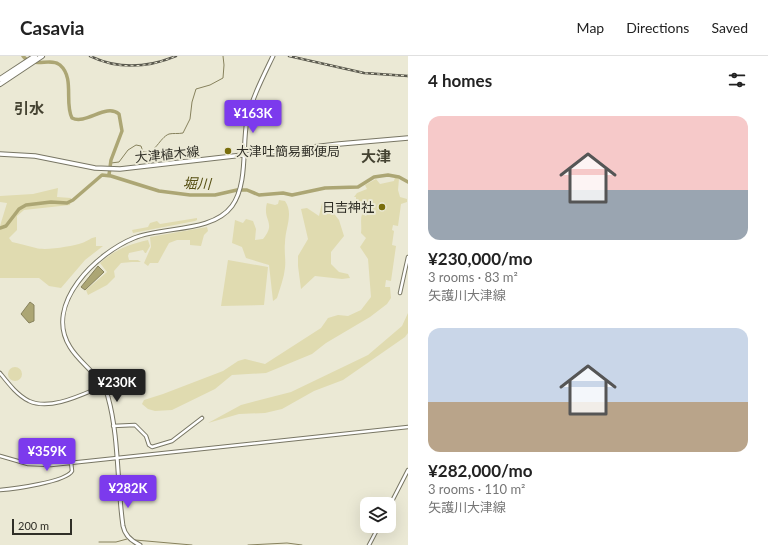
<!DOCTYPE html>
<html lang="en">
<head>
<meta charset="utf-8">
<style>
	:root { --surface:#fff; --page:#f2f2f2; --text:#222; --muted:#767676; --line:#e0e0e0; --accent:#7c3aed }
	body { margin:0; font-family:Lato,"Noto Sans JP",sans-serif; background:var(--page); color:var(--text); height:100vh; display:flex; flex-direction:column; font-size:15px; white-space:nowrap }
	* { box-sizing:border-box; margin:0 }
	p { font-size:13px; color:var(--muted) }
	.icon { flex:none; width:22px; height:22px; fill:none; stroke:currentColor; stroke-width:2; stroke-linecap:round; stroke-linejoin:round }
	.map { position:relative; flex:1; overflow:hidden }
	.sheet { display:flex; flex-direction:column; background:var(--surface); width:360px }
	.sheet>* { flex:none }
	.tools { position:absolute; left:360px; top:441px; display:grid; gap:8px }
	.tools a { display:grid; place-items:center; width:36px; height:36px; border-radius:8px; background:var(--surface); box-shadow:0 4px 16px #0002; font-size:20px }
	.scale { position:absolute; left:12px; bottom:10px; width:60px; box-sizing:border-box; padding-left:4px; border:2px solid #302f27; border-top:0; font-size:11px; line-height:14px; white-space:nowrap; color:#302f27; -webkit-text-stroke:3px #ebe9d5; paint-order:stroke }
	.price { position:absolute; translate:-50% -34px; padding:0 9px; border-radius:4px; background:var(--accent); color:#fff; font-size:13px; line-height:26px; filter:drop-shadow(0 1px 2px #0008) }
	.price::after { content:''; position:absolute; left:50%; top:24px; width:12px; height:9px; margin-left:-6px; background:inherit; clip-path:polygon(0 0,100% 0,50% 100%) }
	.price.on { background:#222; color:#fff }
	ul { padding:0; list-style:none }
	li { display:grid; align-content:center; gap:8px; height:212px; padding:0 20px }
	li span { display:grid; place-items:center; height:124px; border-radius:12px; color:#555 }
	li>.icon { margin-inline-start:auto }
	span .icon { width:72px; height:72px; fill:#fffc; stroke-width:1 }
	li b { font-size:17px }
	h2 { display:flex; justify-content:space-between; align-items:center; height:48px; padding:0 20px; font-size:17px }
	header { display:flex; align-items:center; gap:24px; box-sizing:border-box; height:56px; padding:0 20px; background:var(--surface); border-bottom:1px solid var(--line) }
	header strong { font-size:19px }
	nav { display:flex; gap:22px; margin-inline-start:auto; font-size:14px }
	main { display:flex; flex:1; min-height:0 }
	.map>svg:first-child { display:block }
	.green { fill:#e0dbb0 }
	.water { fill:#aca674; stroke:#87825d }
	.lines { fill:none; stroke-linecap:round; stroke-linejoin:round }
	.stream { stroke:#87825d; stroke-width:1 }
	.river { stroke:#aca674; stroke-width:3.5 }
	.tertiary-casing { stroke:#787664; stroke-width:4.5 }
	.secondary-casing { stroke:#787664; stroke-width:5 }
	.primary-casing { stroke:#787664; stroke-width:5.5 }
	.trunk-casing { stroke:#787664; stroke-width:6 }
	.tertiary { stroke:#fff; stroke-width:2.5 }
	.secondary { stroke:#fff; stroke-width:3 }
	.primary { stroke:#fff; stroke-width:3.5 }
	.trunk { stroke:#fff; stroke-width:4 }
	.rail-casing { stroke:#5a594e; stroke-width:2.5 }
	.rail { stroke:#ebe9d5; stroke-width:1; stroke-dasharray:3; stroke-linecap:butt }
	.poi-dot { fill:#796e0c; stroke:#ebe9d5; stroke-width:1.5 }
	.labels { text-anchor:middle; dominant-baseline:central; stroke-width:4; stroke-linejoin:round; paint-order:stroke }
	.poi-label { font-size:13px; fill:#302f27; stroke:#ebe9d5; text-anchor:start }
	.street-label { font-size:13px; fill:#302f27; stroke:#ebe9d5 }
	.water-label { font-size:14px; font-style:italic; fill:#585115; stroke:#ebe9d5 }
	.quarter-label { font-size:15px; font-weight:bold; fill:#454332; stroke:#ebe9d5 }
</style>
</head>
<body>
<header>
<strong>Casavia</strong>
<nav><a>Map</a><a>Directions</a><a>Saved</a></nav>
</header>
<main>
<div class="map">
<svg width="408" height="489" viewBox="0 0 408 489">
	<rect width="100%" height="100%" fill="#ebe9d5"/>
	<path class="green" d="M395 121 399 123 398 134 400 141 407 143V146L401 148 398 170 393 169 392 174 394 175 392 189 396 190 391 225 386 224 385 231H390L391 242 387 248 370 261 326 287 312 298 266 317 232 319 215 333 172 354 155 355 148 353 142 348 144 344 163 338 223 315 238 305 245 303 265 308 321 272 328 262 338 259 348 260 361 254 371 241 368 203 360 191 366 182 361 177C362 170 360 164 362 158L366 160 370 155 360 145 356 146V141H354L357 137 367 133 365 129 376 123 380 128 394 125Z
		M58 132 57 141 71 142 70 149 24 154 17 160V174L9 182 12 186C21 188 28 190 36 192 46 195 73 190 82 187 88 185 90 182 96 181V190H103L85 204 61 232 49 230 39 222H0V170L7 147 0 146V140L33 138Z
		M279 144 285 145C294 158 285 172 285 187 284 195 286 204 285 212 284 222 280 232 277 242L273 245 269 209 246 202 242 191 232 187 235 164 243 167 246 163 253 165 256 173 255 184 263 183C277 166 262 165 267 147L275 149 278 148Z
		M322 147 328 150 339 164 344 180 331 196V208L339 216 348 218 350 222 342 223 315 220 301 233 298 210V200L308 183 301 153 307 152 319 160Z
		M197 162V164L195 165 133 177 132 174 148 171 150 167 157 165 160 168Z
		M207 171 208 175 204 179 201 190 190 189V184H177L169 187 158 207H150L148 210 144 207 151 191 150 181Z
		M148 184 150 190 146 197H145L143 194 129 197 128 200 129 204H138L141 206H132L121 207 114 215 115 221 107 229 88 239 86 234 107 216 100 207C114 194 130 188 148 184Z
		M228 204 268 211 264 249 221 250Z
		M408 257V277L405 281 343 324 314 335 282 353 265 357 239 358 208 367 241 349 291 336 368 299 402 270Z
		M8 318a7 7 0 1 1 14 0a7 7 0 1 1-14 0Z"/>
	<path class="water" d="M98 210 104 216 85 234 81 231Z
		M30 246 34 249V265L29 267 21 258Z"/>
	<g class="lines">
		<path class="stream" d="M111 107 119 106 128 94 136 89 141 90 143 96C156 98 159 82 169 78 173 77 178 78 183 77L190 63 192 46 196 33 210 29 223 22 224 9 223 0
			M135 484 192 489
			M99 486H116L127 483
			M248 489 287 487 302 489"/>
		<path class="river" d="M23 0C32 13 51 1 60 9 75 22 64 47 72 62 86 69 106 47 119 58L122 75 111 104 109 119
			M0 172 6 170 19 153 26 149 51 146 67 147 73 144 102 119 111 120 159 135 190 139H215L237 134H247L259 139 283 137 292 139 325 132 358 131 374 121 388 119 399 121 408 126"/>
		<g class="tertiary-casing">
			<path id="tertiary" d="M400 237 408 201
				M0 317C8 327 17 339 29 345 51 355 83 338 103 330
				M113 370 135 369 146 380 149 389 152 391 172 385 202 362
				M0 400 28 408 51 409 408 371
				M0 434C13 433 66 426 72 415L71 406
				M389 451 408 414
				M369 489 379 470"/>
		</g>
		<g class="secondary-casing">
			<path id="secondary" d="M140 489C131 485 125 480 123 470 117 429 119 380 108 341 103 321 80 308 70 291 43 248 97 197 134 182 163 170 212 177 232 150 248 128 242 90 247 64 252 42 263 21 273 0"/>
		</g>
		<g class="primary-casing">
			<path id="primary" d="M0 98 35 100 95 112 120 113 339 88 408 82"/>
		</g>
		<g class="trunk-casing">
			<path id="trunk" d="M0 23 35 0
				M0 28 42 0"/>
		</g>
		<use href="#tertiary" class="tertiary"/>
		<use href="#secondary" class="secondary"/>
		<use href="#primary" class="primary"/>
		<use href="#trunk" class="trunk"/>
		<g class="rail-casing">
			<path id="rail" d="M90 0C119 14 147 12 176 0
				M289 0 364 17 408 20"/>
		</g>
		<use href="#rail" class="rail"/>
	</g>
	<g class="poi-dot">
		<circle cx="228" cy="95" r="4"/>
		<circle cx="382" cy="151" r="4"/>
	</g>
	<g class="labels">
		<g class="poi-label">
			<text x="236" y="95">大津吐簡易郵便局</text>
			<text x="374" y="151" text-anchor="end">日吉神社</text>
		</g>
		<g class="street-label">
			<text transform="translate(167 98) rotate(-6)">大津植木線</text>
		</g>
		<g class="water-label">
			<text transform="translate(197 127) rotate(2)">堀川</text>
		</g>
		<g class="quarter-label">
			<text x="29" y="52">引水</text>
			<text x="376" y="100">大津</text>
		</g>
	</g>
</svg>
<div class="tools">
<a><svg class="icon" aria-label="layers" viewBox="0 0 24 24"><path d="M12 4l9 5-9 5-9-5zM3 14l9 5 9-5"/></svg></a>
</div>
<div class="scale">200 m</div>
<b class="price" style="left:253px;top:78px">¥163K</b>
<b class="price on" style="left:117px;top:347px">¥230K</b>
<b class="price" style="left:47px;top:416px">¥359K</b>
<b class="price" style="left:128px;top:453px">¥282K</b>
</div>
<section class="sheet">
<h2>4 homes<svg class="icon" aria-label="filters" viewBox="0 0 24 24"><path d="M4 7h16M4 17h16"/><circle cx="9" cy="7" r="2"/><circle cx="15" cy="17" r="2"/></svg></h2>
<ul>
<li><span style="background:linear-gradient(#f6c9c9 60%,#9aa5b1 0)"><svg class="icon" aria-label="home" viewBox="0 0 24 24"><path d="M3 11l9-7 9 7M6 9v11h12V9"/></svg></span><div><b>¥230,000/mo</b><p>3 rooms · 83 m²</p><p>矢護川大津線</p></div></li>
<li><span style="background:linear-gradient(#c9d6e8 60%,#b9a48a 0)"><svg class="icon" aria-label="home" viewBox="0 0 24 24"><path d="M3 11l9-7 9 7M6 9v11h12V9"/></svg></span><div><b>¥282,000/mo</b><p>3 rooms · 110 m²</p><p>矢護川大津線</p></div></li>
</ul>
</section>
</main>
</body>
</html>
